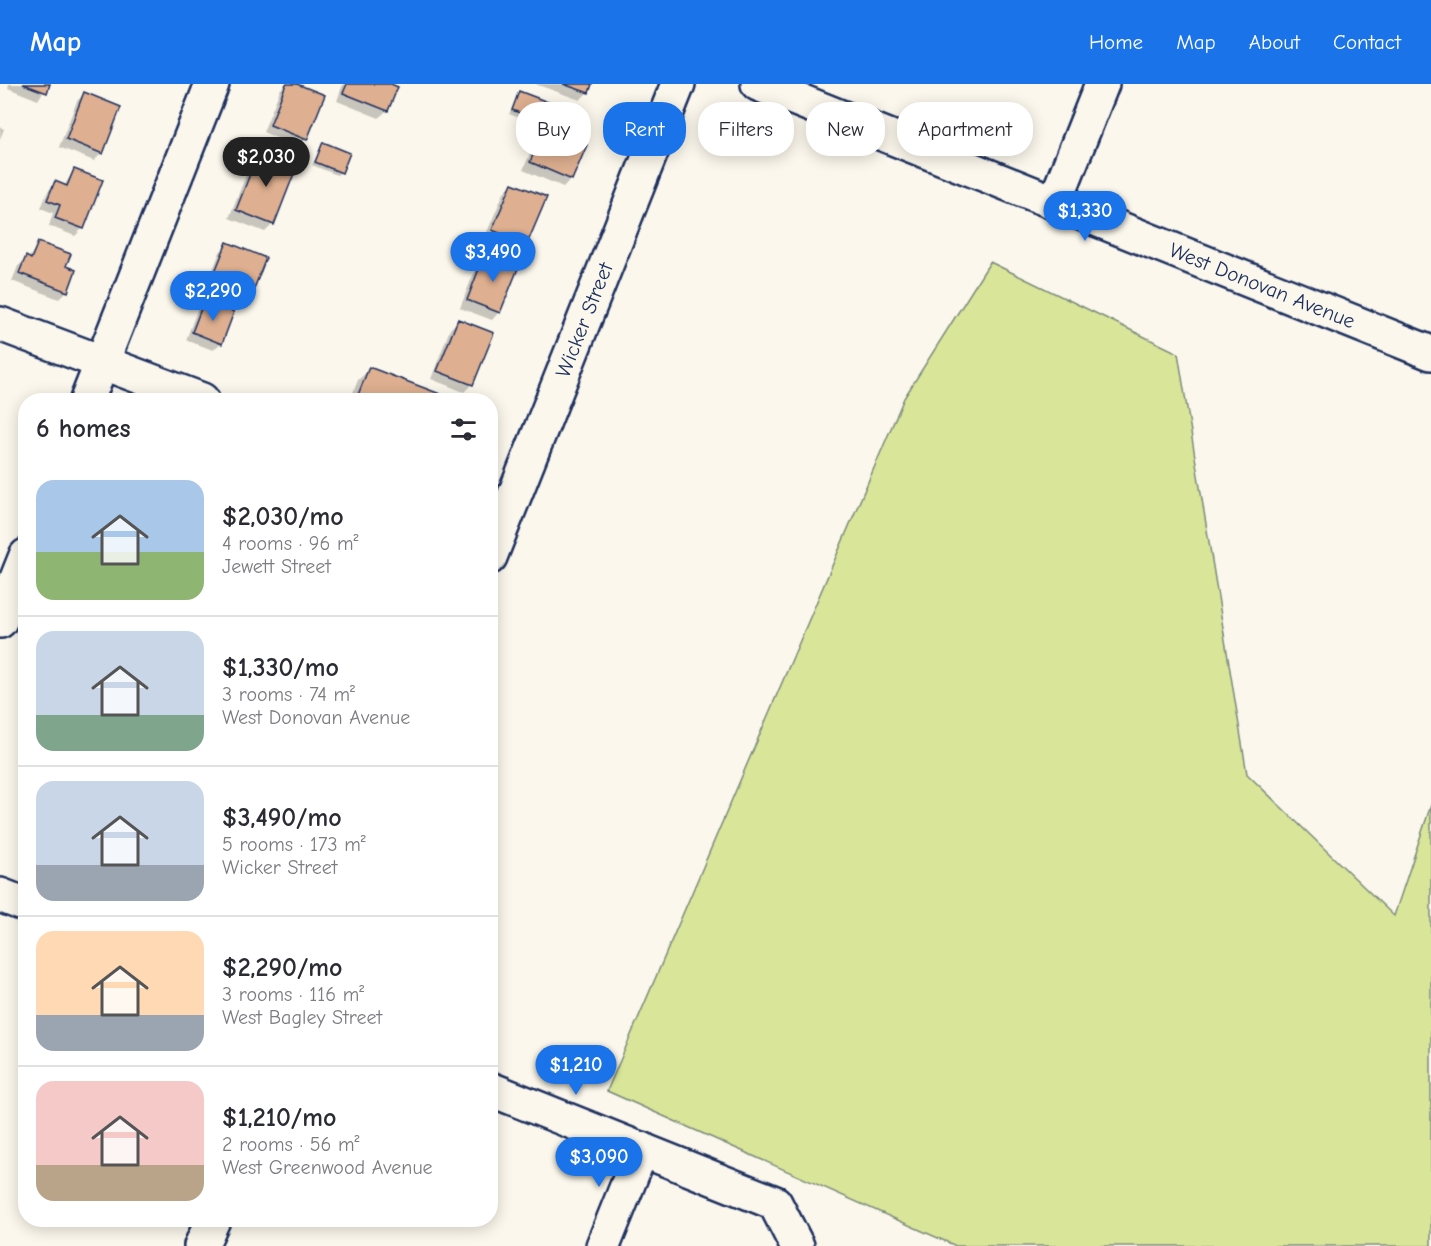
<!DOCTYPE html>
<html lang="en">
<head>
<meta charset="utf-8">
<style>
	:root { --surface:#fff; --page:#f7f7f7; --text:#2b2b33; --muted:#7c7c81; --line:#e1e1e2; --accent:#1a73e8 }
	body { margin:0; font-family:"Comic Neue",sans-serif; background:var(--page); color:var(--text); height:100vh; display:flex; flex-direction:column; font-size:22px; white-space:nowrap }
	* { box-sizing:border-box; margin:0 }
	p { font-size:20px; color:var(--muted) }
	.icon { flex:none; width:33px; height:33px; fill:none; stroke:currentColor; stroke-width:2; stroke-linecap:round; stroke-linejoin:round }
	.map { position:relative; flex:1; overflow:hidden }
	.side { position:absolute; left:18px; top:309px; width:480px; height:834px; display:flex; flex-direction:column; background:var(--surface); border-radius:24px; box-shadow:0 3px 15px #0003 }
	.side>* { flex:none }
	.banner { position:absolute; left:516px; top:18px; width:570px; height:54px; display:flex; gap:12px }
	.price { position:absolute; translate:-50% -51px; padding:0 14px; border-radius:21px; background:var(--accent); color:#fff; font-size:20px; line-height:39px; filter:drop-shadow(0 2px 3px #0008) }
	.price::after { content:''; position:absolute; left:50%; top:36px; width:18px; height:14px; margin-left:-9px; background:inherit; clip-path:polygon(0 0,100% 0,50% 100%) }
	.price.on { background:#222; color:#fff }
	ul { padding:0; list-style:none }
	li { display:flex; align-items:center; gap:18px; height:150px; padding:0 18px }
	li+li { border-top:2px solid var(--line) }
	li span { display:grid; place-items:center; flex:none; width:168px; height:120px; border-radius:18px; color:#555 }
	li>.icon { margin-inline-start:auto }
	span .icon { width:72px; height:72px; fill:#fffc; stroke-width:1 }
	li b { font-size:26px }
	h2 { display:flex; justify-content:space-between; align-items:center; height:72px; padding:0 18px; font-size:26px }
	.pill { padding:0 21px; border-radius:24px; background:var(--surface); box-shadow:0 3px 15px #0003; font-size:21px; line-height:54px }
	.pill.on { background:var(--accent); color:#fff }
	header { display:flex; align-items:center; gap:36px; box-sizing:border-box; height:84px; padding:0 30px; background:var(--accent); color:#fff }
	header strong { font-size:28px }
	nav { display:flex; gap:33px; margin-inline-start:auto; font-size:21px }
	.map>svg:first-child { display:block }
	.green { fill:#d9e598; stroke:#7a8a7b; stroke-width:1.5 }
	.shadow { fill:#0003 }
	.building { fill:#deaf90; stroke:#1b2f5e; stroke-width:1.5 }
	.lines { fill:none; stroke-linecap:round; stroke-linejoin:round }
	.minor-casing { stroke:#1b2f5e; stroke-width:38 }
	.minor { stroke:#fbf7ec; stroke-width:33 }
	.labels { text-anchor:middle; dominant-baseline:central; stroke-width:4.5; stroke-linejoin:round; paint-order:stroke }
	.street-label { font-size:21px; fill:#1b2f5e; stroke:#fbf7ec }
</style>
</head>
<body>
<header>
<strong>Map</strong>
<nav><a>Home</a><a>Map</a><a>About</a><a>Contact</a></nav>
</header>
<div class="map">
<svg width="1431" height="1162" viewBox="0 0 1431 1162">
	<rect width="100%" height="100%" fill="#fbf7ec"/>
	<filter id="ink" filterUnits="userSpaceOnUse"><feTurbulence type="fractalNoise" baseFrequency=".0167" numOctaves="2"/><feDisplacementMap in="SourceGraphic" scale="12" xChannelSelector="R" yChannelSelector="G"/><feConvolveMatrix kernelMatrix="1 2 1 2 8 2 1 2 1" color-interpolation-filters="sRGB"/></filter>
	<g filter="url(#ink)">
		<path class="green" d="M990 178 1178 269 1247 690 1394 832 1431 721V1162H956L607 1007 904 314Z"/>
		<path class="shadow" d="M9 0H48L38 16 8 4Z
			M286 0H293L306 55 298 63 263 48 280 6Z
			M343 0H387V26L379 34 337 17Z
			M535 0H591L588 8 580 16Z
			M520 9 552 21 541 42 509 30Z
			M84 10 102 69 94 77 59 63 77 17Z
			M0 43 4 45 0 55Z
			M544 45 571 95 563 103 523 86 537 53Z
			M323 60 341 88 337 91 312 81Z
			M260 69 273 140 265 148 229 134 252 76Z
			M74 86 83 144 75 152 49 142 53 129 41 124 48 107 56 99 64 102Z
			M512 100 545 114 526 160 518 167 485 153 504 108Z
			M38 160 64 183 67 207 59 215 12 197 18 182 28 175Z
			M227 160 250 209 243 217 206 203 220 168Z
			M485 170 499 228 492 236 460 224 478 178Z
			M204 219 221 259 213 266 186 256 197 226Z
			M458 237 472 300 464 308 431 295 450 245Z
			M370 285 452 316H350L358 296Z"/>
		<path class="building" d="M23 0H50L47 9Z
			M286 0H297L325 11 307 56 270 41Z
			M347 0H391L398 3 388 27 343 9Z
			M563 0H592L589 9Z
			M519 7 553 20 546 39 512 26Z
			M84 8 121 23 103 70 66 55Z
			M544 44 587 61 572 96 530 78Z
			M323 58 350 69 342 89 315 78Z
			M259 67 297 82 274 141 236 126Z
			M74 85 103 96 84 145 55 134 60 121 47 116 55 97 67 102Z
			M512 99 547 113 527 160 492 146Z
			M38 158 71 170 66 182 76 186 68 208 19 189 26 172 31 175Z
			M227 158 266 174 252 210 212 195Z
			M485 169 519 182 500 229 467 216Z
			M204 217 234 228 222 260 192 248Z
			M458 235 494 249 473 301 437 287Z
			M369 283 456 316H356Z"/>
		<g class="lines">
			<g class="minor-casing">
				<g id="minor">
					<path id="s1" d="M758 0 1431 269"/>
					<path d="M1055 118 1102 0"/>
					<path d="M0 240 202 316"/>
					<path d="M87 316 212 0"/>
					<path id="s2" d="M490 473 678 0"/>
					<path d="M0 537 26 472"/>
					<path d="M0 811 26 821"/>
					<path d="M490 1005 775 1119 797 1162"/>
					<path d="M201 1162 213 1136"/>
					<path d="M603 1162 642 1065"/>
				</g>
			</g>
			<use href="#minor" class="minor"/>
		</g>
	</g>
	<g class="labels">
		<g class="street-label">
			<text stroke="none"><textPath href="#s1" startOffset="543">West Donovan Avenue</textPath></text>
			<text stroke="none"><textPath href="#s2" startOffset="255">Wicker Street</textPath></text>
		</g>
	</g>
</svg>
<b class="price on" style="left:266px;top:104px">$2,030</b>
<b class="price" style="left:1085px;top:158px">$1,330</b>
<b class="price" style="left:493px;top:199px">$3,490</b>
<b class="price" style="left:213px;top:238px">$2,290</b>
<b class="price" style="left:576px;top:1012px">$1,210</b>
<b class="price" style="left:599px;top:1104px">$3,090</b>
<div class="banner">
<a class="pill">Buy</a>
<a class="pill on">Rent</a>
<a class="pill">Filters</a>
<a class="pill">New</a>
<a class="pill">Apartment</a>
</div>
<section class="side">
<h2>6 homes<svg class="icon" aria-label="filters" viewBox="0 0 24 24"><path d="M4 7h16M4 17h16"/><circle cx="9" cy="7" r="2"/><circle cx="15" cy="17" r="2"/></svg></h2>
<ul>
<li><span style="background:linear-gradient(#a9c7e8 60%,#8fb573 0)"><svg class="icon" aria-label="home" viewBox="0 0 24 24"><path d="M3 11l9-7 9 7M6 9v11h12V9"/></svg></span><div><b>$2,030/mo</b><p>4 rooms · 96 m²</p><p>Jewett Street</p></div></li>
<li><span style="background:linear-gradient(#c9d6e8 70%,#7fa58c 0)"><svg class="icon" aria-label="home" viewBox="0 0 24 24"><path d="M3 11l9-7 9 7M6 9v11h12V9"/></svg></span><div><b>$1,330/mo</b><p>3 rooms · 74 m²</p><p>West Donovan Avenue</p></div></li>
<li><span style="background:linear-gradient(#c9d6e8 70%,#9aa5b1 0)"><svg class="icon" aria-label="home" viewBox="0 0 24 24"><path d="M3 11l9-7 9 7M6 9v11h12V9"/></svg></span><div><b>$3,490/mo</b><p>5 rooms · 173 m²</p><p>Wicker Street</p></div></li>
<li><span style="background:linear-gradient(#ffd9b3 70%,#9aa5b1 0)"><svg class="icon" aria-label="home" viewBox="0 0 24 24"><path d="M3 11l9-7 9 7M6 9v11h12V9"/></svg></span><div><b>$2,290/mo</b><p>3 rooms · 116 m²</p><p>West Bagley Street</p></div></li>
<li><span style="background:linear-gradient(#f6c9c9 70%,#b9a48a 0)"><svg class="icon" aria-label="home" viewBox="0 0 24 24"><path d="M3 11l9-7 9 7M6 9v11h12V9"/></svg></span><div><b>$1,210/mo</b><p>2 rooms · 56 m²</p><p>West Greenwood Avenue</p></div></li>
</ul>
</section>
</div>
</body>
</html>
